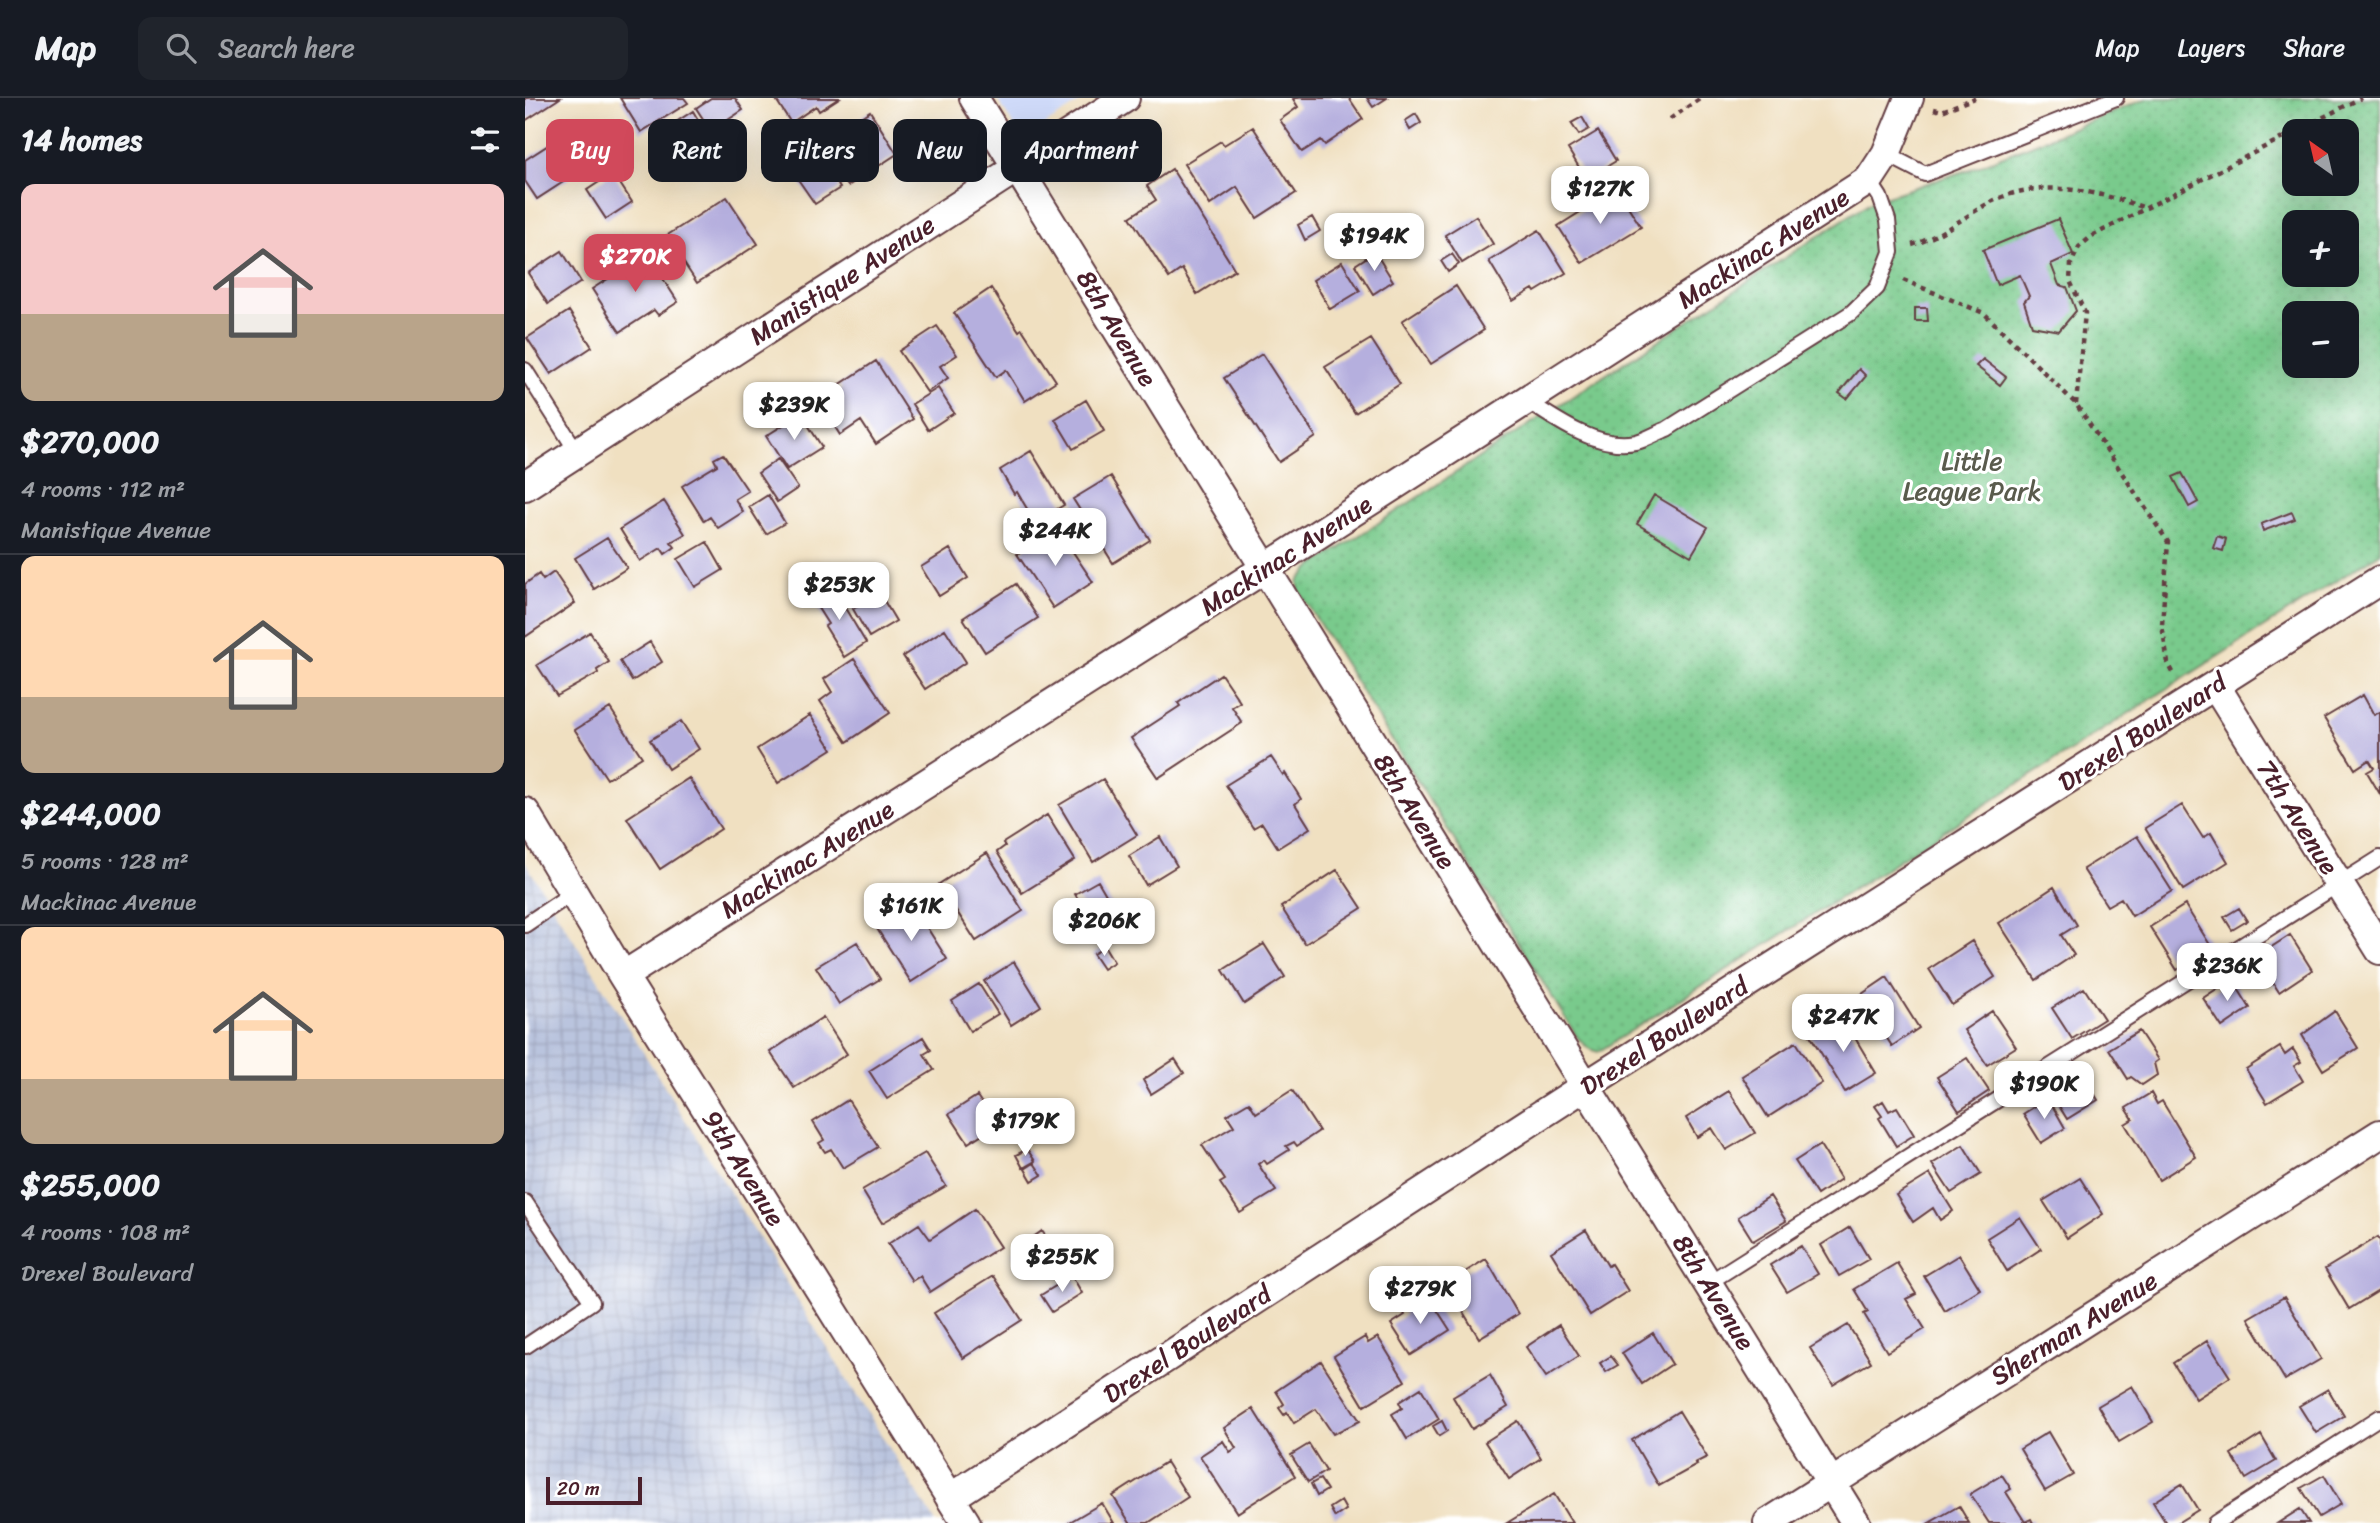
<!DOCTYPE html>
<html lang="en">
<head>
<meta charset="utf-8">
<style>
	:root { --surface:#171b24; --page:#20242c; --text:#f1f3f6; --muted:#9ea1a6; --line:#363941; --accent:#d1495b }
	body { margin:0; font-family:Sriracha,sans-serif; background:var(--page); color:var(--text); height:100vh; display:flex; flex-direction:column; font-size:26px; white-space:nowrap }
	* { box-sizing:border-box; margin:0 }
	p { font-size:23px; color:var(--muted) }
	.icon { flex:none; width:38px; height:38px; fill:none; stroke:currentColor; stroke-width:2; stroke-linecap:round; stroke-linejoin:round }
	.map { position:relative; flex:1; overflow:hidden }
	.details { display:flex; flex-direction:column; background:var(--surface); width:525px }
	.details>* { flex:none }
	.top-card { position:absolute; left:21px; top:21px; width:665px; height:63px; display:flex; gap:14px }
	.needle { width:46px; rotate:326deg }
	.fabs { position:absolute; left:1757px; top:21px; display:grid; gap:14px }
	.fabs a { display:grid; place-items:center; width:77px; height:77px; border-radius:14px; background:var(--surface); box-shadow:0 7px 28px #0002; font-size:35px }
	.scale { position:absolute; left:21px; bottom:18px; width:96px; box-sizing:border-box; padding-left:7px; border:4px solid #4a1f2b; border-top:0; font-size:19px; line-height:24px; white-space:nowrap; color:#4a1f2b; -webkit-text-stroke:5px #fff; paint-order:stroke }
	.price { position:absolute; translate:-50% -60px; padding:0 16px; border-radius:14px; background:#fff; color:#222; font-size:23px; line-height:46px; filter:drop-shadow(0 2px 4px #0008) }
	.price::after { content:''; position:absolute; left:50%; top:42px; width:21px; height:16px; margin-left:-10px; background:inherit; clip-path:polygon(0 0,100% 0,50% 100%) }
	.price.current { background:var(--accent); color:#fff }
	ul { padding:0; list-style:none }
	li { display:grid; align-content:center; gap:14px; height:371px; padding:0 21px }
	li+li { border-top:2px solid var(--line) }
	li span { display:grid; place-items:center; height:217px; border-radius:14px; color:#555 }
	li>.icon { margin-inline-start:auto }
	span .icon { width:126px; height:126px; fill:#fffc; stroke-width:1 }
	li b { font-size:30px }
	h2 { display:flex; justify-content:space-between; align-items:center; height:84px; padding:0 21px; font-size:30px }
	.pill { padding:0 24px; border-radius:14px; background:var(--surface); box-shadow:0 7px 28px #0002; font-size:24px; line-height:63px }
	.pill.current { background:var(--accent); color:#fff }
	header { display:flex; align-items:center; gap:42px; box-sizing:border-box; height:98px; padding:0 35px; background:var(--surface); border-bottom:2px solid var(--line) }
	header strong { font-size:33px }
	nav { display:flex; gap:38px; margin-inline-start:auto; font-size:24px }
	.search { width:490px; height:63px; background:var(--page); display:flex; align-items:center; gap:18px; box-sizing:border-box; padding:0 24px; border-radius:14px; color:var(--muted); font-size:26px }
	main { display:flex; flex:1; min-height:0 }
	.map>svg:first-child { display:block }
	.built { fill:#cfdaf9 }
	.industrial { fill:url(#industrial-grid) }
	.park { fill:url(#park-dots); stroke:#62745c; stroke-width:2; fill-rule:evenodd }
	.building { fill:#b5afde }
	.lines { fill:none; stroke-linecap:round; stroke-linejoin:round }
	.lane-casing { stroke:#633c42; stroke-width:18 }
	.street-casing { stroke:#633c42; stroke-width:32 }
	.path { stroke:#633c42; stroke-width:4.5; stroke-dasharray:5 5; stroke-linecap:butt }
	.lane { stroke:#fff; stroke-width:14 }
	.street { stroke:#fff; stroke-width:28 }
	.labels { text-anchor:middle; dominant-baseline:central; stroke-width:6; stroke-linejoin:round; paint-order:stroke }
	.street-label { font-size:26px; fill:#4a1f2b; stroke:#fff }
	.park-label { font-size:26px; fill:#5a5b4d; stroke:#fff }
</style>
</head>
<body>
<header>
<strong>Map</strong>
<div class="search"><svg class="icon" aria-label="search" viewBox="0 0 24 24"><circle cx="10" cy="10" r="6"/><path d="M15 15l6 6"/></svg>Search here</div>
<nav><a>Map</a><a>Layers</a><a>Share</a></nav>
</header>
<main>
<section class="details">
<h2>14 homes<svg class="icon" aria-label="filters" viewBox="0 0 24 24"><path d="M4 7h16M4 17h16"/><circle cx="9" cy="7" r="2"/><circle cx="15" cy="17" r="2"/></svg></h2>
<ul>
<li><span style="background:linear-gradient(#f6c9c9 60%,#b9a48a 0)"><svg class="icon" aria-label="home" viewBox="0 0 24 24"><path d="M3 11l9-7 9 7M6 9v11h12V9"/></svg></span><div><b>$270,000</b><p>4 rooms · 112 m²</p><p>Manistique Avenue</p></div></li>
<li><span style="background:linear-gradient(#ffd9b3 65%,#b9a48a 0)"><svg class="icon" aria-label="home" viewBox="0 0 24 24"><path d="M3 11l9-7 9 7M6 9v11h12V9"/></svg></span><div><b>$244,000</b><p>5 rooms · 128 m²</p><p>Mackinac Avenue</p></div></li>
<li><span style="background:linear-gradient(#ffd9b3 70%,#b9a48a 0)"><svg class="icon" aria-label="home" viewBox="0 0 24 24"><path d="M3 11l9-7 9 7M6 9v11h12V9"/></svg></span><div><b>$255,000</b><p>4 rooms · 108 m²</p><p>Drexel Boulevard</p></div></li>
</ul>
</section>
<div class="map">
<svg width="1855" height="1425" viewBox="0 0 1855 1425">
	<defs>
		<pattern id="industrial-grid" width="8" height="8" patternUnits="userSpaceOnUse" patternTransform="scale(1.75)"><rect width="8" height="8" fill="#bac4de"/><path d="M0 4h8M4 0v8" fill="none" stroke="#a1a8bf"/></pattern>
		<pattern id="park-dots" width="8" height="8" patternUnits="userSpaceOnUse" patternTransform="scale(1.75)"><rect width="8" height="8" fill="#79ca8c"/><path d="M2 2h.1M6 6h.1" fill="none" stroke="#6aad79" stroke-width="1.8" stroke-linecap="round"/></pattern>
	</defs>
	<rect width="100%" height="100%" fill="#fff"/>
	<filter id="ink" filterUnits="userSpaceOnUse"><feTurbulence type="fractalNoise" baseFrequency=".0143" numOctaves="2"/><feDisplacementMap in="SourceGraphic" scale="14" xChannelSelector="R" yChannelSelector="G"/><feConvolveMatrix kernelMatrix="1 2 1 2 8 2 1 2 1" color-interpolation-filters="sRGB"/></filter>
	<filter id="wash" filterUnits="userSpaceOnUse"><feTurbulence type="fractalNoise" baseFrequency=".00686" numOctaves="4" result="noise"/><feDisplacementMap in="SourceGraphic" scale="28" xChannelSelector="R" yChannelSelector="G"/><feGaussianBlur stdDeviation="1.57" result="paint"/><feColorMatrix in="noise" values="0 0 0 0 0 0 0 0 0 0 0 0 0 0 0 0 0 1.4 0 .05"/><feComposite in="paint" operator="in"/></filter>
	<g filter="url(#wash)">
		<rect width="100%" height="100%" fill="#f0e0c1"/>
		<path class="built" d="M471 0H562L513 31 503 32 490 29Z"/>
		<path class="industrial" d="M0 764 411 1425H0Z"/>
		<path class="park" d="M1623 0H1855V455L1073 954 1063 950 1052 939 774 493 773 483 786 469 1347 103 1446 71ZM1769 33H1822V86H1769ZM1769 124H1822V177H1769ZM1769 215H1822V268H1769Z"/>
		<g id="blocks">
			<path class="building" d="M0 0H35L0 23Z
				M95 0H159L163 5 116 34Z
				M186 0H210L218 12 186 33 171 10Z
				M250 0H314L294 13 291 8 266 25Z
				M770 0H824L838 21 800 47 796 42 777 54 755 22 773 9 768 1Z
				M842 0H862L848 9Z
				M168 13 176 27 159 38 151 24Z
				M345 13 372 56 323 88 319 83 313 87 315 90 290 106 270 77 302 56 295 46Z
				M891 16 896 25 885 32 880 23Z
				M1057 19 1064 31 1054 37 1046 25Z
				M728 29 771 95 732 120 712 89 685 107 659 66 696 43 699 47Z
				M1073 33 1091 63 1061 81 1043 51Z
				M25 46 46 79 12 101 0 83V62Z
				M647 71 710 172 672 196 657 171 644 180 605 119 631 102 622 88Z
				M88 75 107 104 81 121 62 92Z
				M1092 91 1116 129 1057 165 1033 128Z
				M202 99 233 146 172 185 141 138Z
				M951 118 968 146 937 165 920 137Z
				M787 119 795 133 780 142 773 127Z
				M1533 121 1548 156 1526 166 1534 187 1542 189 1551 213 1534 233 1507 228 1499 204 1504 198 1495 177 1472 187 1458 152Z
				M1014 132 1041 175 1010 194 1008 191 988 203 964 163Z
				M37 153 56 184 23 206 3 175Z
				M850 154 868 183 848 196 830 167Z
				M122 156 153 204 133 217 129 212 95 234 67 191Z
				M927 156 934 166 923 174 916 163Z
				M817 164 835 193 805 211 788 182Z
				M931 188 959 232 906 266 877 223Z
				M466 190 494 233 497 231 531 283 500 303 481 272 471 279 429 215Z
				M1390 210H1402L1403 223H1390Z
				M44 213 67 249 26 276 2 240Z
				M412 228 432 257 415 268 423 280 402 294 374 253Z
				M846 241 875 286 830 315 800 269Z
				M737 256 791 339 754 364 699 280Z
				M1458 261 1481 279 1475 287 1451 268Z
				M351 263 388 321 351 346 336 323 315 337 295 305 317 291 314 287Z
				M1334 271 1341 278 1322 301 1314 295Z
				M413 290 429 315 403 332 387 306Z
				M561 302 579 333 548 351 530 321Z
				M276 316 297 349 262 371 241 338Z
				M506 353 539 407 510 424 492 394 489 396 475 372Z
				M198 356 223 393 210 401 218 414 193 430 185 419 179 423 157 388 192 367 189 361Z
				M253 361 273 390 252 404 233 375Z
				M1657 375 1673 404 1664 409 1648 379Z
				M586 378 625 442 588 465 548 401Z
				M243 397 260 425 241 436 224 409Z
				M1129 397 1183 429 1166 458 1112 426Z
				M139 403 160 436 146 444 150 449 140 456 136 450 115 463 95 431Z
				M1767 414 1770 421 1738 433 1736 426Z
				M532 430 568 484 528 510 492 456Z
				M1692 438 1701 441 1698 453 1688 450Z
				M82 440 102 470 69 491 50 460Z
				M182 444 198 472 170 489 153 461Z
				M425 451 443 480 414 498 396 469Z
				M29 474 50 505 0 539V486L14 476 18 482Z
				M491 486 513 520 460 554 438 520Z
				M301 489 307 497 311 495 341 545 319 559 300 528 303 526 291 507 294 506 288 497Z
				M355 496 371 523 344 539 328 511Z
				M420 531 441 564 400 591 378 558Z
				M65 534 84 564 72 572 73 575 32 598 12 567Z
				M125 544 137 564 107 583 95 563Z
				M329 561 365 615 322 644 295 603 307 594 299 581Z
				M696 576 715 604 707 609 717 625 633 680 606 640 655 608 653 605Z
				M1838 597 1849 617 1855 614V696L1842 674 1849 670 1844 662 1830 671 1799 620Z
				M85 610 117 659 82 681 50 632Z
				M285 617 307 651 253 685 232 651Z
				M156 623 174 651 143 671 125 642Z
				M746 659 758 677 760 675 776 701 770 706 785 730 753 750 737 725 728 730 701 687Z
				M164 680 196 731 135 771 102 720Z
				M578 681 612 737 568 764 534 707Z
				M1657 707 1678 740 1686 735 1703 764 1658 792 1620 730Z
				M522 717 550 762 497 795 472 754 480 748 478 745Z
				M1612 738 1647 793 1607 818 1596 800 1582 808 1558 771Z
				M635 739 652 768 621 787 604 758Z
				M462 755 498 813 451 843 414 786Z
				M812 772 837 810 780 846 756 809Z
				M573 783 591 814 569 828 550 796Z
				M1529 789 1552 827 1536 837 1549 857 1511 882 1474 825Z
				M387 806 422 861 386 884 351 829Z
				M1660 807 1687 850 1652 872 1625 829Z
				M1714 810 1722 823 1707 832 1699 819Z
				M1765 837 1787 872 1754 894 1731 859Z
				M1447 843 1470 879 1427 907 1404 871Z
				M332 844 355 881 314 906 291 869Z
				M739 846 760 879 719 906 698 872Z
				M580 849 589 864 578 871 568 856Z
				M489 864 516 908 486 927 459 883Z
				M1362 879 1394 930 1367 948 1334 898Z
				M1707 881 1725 910 1697 929 1678 900Z
				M454 886 473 916 445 933 427 903Z
				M1559 890 1579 921 1547 941 1527 910Z
				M1467 913 1491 949 1462 967 1439 932Z
				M1810 913 1833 950 1798 972 1777 937Z
				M1317 918 1351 975 1320 994 1285 937Z
				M298 919 322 956 269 990 245 954Z
				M1614 933 1633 962 1629 965 1632 977 1617 987 1606 979 1603 981 1584 951Z
				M398 939 406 952 399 956 409 972 362 1001 344 973Z
				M1271 944 1297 985 1243 1019 1217 978Z
				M1755 949 1760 957 1768 951 1776 964 1769 968 1778 983 1742 1005 1721 971Z
				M1442 960 1464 993 1434 1013 1412 979Z
				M650 961 659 975 626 996 618 982Z
				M1554 971 1573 1002 1542 1021 1523 990Z
				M767 992 794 1033 772 1048 769 1044 761 1048 764 1052 742 1066 739 1062 733 1066 751 1093 715 1115 695 1085 700 1082 677 1047 709 1028 702 1017 724 1004 731 1015Z
				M1204 993 1230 1035 1201 1052 1187 1030 1172 1039 1161 1020Z
				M1626 995 1632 1006 1637 1003 1671 1059 1634 1082 1600 1026 1608 1021 1601 1010Z
				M452 998 471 1027 443 1045 424 1016Z
				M1523 1000 1540 1030 1516 1045 1498 1016Z
				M323 1002 353 1049 318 1070 306 1051 300 1054 294 1045 299 1042 288 1024Z
				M1358 1003 1364 1013 1372 1009 1389 1037 1371 1048 1354 1020 1357 1018 1350 1008Z
				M504 1024 511 1036 501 1042 494 1030Z
				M1295 1047 1316 1081 1292 1097 1270 1063Z
				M1438 1047 1456 1076 1426 1095 1407 1066Z
				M502 1051 510 1063 498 1070 491 1057Z
				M400 1055 421 1088 357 1125 337 1092Z
				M509 1065 517 1077 507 1083 500 1071Z
				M1405 1076 1428 1113 1415 1122 1408 1110 1388 1124 1371 1097Z
				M1555 1080 1578 1116 1542 1140 1518 1103Z
				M1245 1098 1261 1123 1228 1143 1213 1119Z
				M450 1111 475 1149 405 1194 395 1178 387 1183 363 1146 394 1126 405 1141Z
				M1495 1119 1516 1151 1482 1173 1462 1140Z
				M1325 1129 1344 1161 1314 1178 1296 1147Z
				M1061 1132 1083 1168 1086 1166 1103 1193 1065 1217 1026 1154Z
				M517 1133 529 1150 498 1171 487 1154Z
				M1853 1139 1855 1143V1192L1824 1211 1800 1171Z
				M1276 1148 1293 1176 1262 1194 1245 1167Z
				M1434 1157 1455 1191 1420 1213 1399 1178Z
				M961 1161 993 1216 954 1240 921 1186Z
				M1372 1165 1391 1196 1381 1201 1400 1231 1362 1254 1339 1216 1343 1214 1329 1191Z
				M468 1178 497 1222 438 1260 409 1215Z
				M547 1178 557 1195 527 1214 516 1197Z
				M1759 1199 1796 1261 1760 1282 1723 1220Z
				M905 1201 925 1232 886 1257 866 1226 880 1217 878 1213 890 1205 892 1210Z
				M1034 1227 1054 1258 1021 1279 1001 1249Z
				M1323 1227 1346 1264 1308 1287 1285 1250Z
				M1128 1235 1147 1266 1117 1286 1097 1255Z
				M840 1239 843 1245 853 1239 880 1283 839 1308 809 1258Z
				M1682 1243 1705 1279 1671 1301 1648 1265Z
				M1086 1258 1093 1267 1081 1274 1075 1265Z
				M796 1263 835 1323 808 1336 791 1311 769 1325 762 1314 759 1317 754 1310 759 1306 751 1293Z
				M965 1277 983 1309 947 1331 928 1299Z
				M1607 1288 1628 1324 1594 1344 1573 1308Z
				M896 1290 914 1321 882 1341 867 1316 877 1310 874 1304Z
				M1803 1291 1819 1318 1791 1335 1774 1308Z
				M728 1311 770 1378 712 1415 675 1358 698 1343 705 1354 711 1350 699 1330Z
				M1154 1313 1182 1359 1170 1365 1172 1367 1134 1388 1107 1342Z
				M917 1323 922 1333 914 1338 908 1328Z
				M993 1323 1016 1360 984 1381 960 1344Z
				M1523 1334 1548 1377 1520 1393 1495 1351Z
				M1736 1337 1751 1363 1721 1381 1706 1356Z
				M784 1346 801 1373 783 1384 766 1357Z
				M641 1364 663 1399 623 1425H605L588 1398Z
				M1477 1377 1486 1391 1481 1394 1500 1424 1506 1421 1508 1425H1464L1445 1396Z
				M1799 1377 1816 1406 1794 1419 1776 1390Z
				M795 1381 802 1392 792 1398 786 1386Z
				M1657 1386 1673 1412 1652 1425H1641L1628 1404Z
				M1029 1396 1047 1425H982Z
				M816 1403 821 1412 810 1419 805 1410Z
				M577 1405 589 1425H543Z
				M1434 1408 1444 1425H1404Z
				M1775 1411 1784 1425H1753Z"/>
		</g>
	</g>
	<g filter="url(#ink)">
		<use href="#blocks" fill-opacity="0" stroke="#633c42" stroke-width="2"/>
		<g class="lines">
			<g class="lane-casing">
				<path id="lane" d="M1361 56 1400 76 1591 0
					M0 272 52 354
					M1001 302C1031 322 1073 352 1111 344 1121 342 1132 335 1142 331L1326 215 1352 190 1366 154 1363 122 1355 99 1344 82
					M0 827 49 794
					M0 1104 67 1204 1 1248
					M1183 1185 1855 760
					M1690 1425 1855 1319"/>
			</g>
			<g class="street-casing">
				<path id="street" d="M449 0 1331 1425
					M0 388 600 0
					M1690 587 1855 852
					M0 714 98 878 441 1425
					M98 878 739 471 1344 82 1361 56 1384 0
					M425 1400 1062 987 1855 482
					M1243 1425 1855 1036"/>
			</g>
			<path class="path" d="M1409 11 1417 13 1450 0
				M1145 21 1176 0
				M1771 33 1836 0
				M1387 147C1418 138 1440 117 1468 103 1516 79 1573 94 1621 110
				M1378 182 1459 215 1551 306 1643 444 1637 527 1643 565 1650 578
				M1551 306 1560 215 1545 183 1546 166 1554 149 1567 138 1769 34"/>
			<use href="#lane" class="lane"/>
			<use href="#street" class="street"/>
		</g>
	</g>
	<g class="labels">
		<g class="street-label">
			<text transform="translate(1238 150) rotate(-33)">Mackinac Avenue</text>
			<text transform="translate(317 182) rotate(-33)">Manistique Avenue</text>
			<text transform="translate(592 230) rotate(59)">8th Avenue</text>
			<text transform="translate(761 457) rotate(-33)">Mackinac Avenue</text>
			<text transform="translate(1617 634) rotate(-33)">Drexel Boulevard</text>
			<text transform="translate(890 713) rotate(58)">8th Avenue</text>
			<text transform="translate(1773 719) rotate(58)">7th Avenue</text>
			<text transform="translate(282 761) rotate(-32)">Mackinac Avenue</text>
			<text transform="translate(1139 938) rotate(-33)">Drexel Boulevard</text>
			<text transform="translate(219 1070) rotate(58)">9th Avenue</text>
			<text transform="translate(1189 1194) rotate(58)">8th Avenue</text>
			<text transform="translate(1549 1230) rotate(-32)">Sherman Avenue</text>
			<text transform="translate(662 1246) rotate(-33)">Drexel Boulevard</text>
		</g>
		<g class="park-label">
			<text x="1447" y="363">Little<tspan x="1447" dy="30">League Park</tspan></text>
		</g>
	</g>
</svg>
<div class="fabs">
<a><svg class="needle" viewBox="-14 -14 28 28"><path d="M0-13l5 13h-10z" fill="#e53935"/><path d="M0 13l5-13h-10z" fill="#9ea1a6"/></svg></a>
<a>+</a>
<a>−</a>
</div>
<div class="scale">20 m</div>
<b class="price" style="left:1075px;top:128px">$127K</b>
<b class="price" style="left:849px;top:175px">$194K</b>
<b class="price current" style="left:110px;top:196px">$270K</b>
<b class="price" style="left:269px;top:344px">$239K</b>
<b class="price" style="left:530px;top:470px">$244K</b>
<b class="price" style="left:314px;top:524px">$253K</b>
<b class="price" style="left:386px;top:845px">$161K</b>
<b class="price" style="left:579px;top:860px">$206K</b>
<b class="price" style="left:1702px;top:905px">$236K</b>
<b class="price" style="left:1318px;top:956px">$247K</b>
<b class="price" style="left:1519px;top:1023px">$190K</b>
<b class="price" style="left:500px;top:1060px">$179K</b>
<b class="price" style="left:537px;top:1196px">$255K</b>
<b class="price" style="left:895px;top:1228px">$279K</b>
<div class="top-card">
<a class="pill current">Buy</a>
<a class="pill">Rent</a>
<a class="pill">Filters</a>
<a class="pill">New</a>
<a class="pill">Apartment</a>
</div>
</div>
</main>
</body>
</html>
